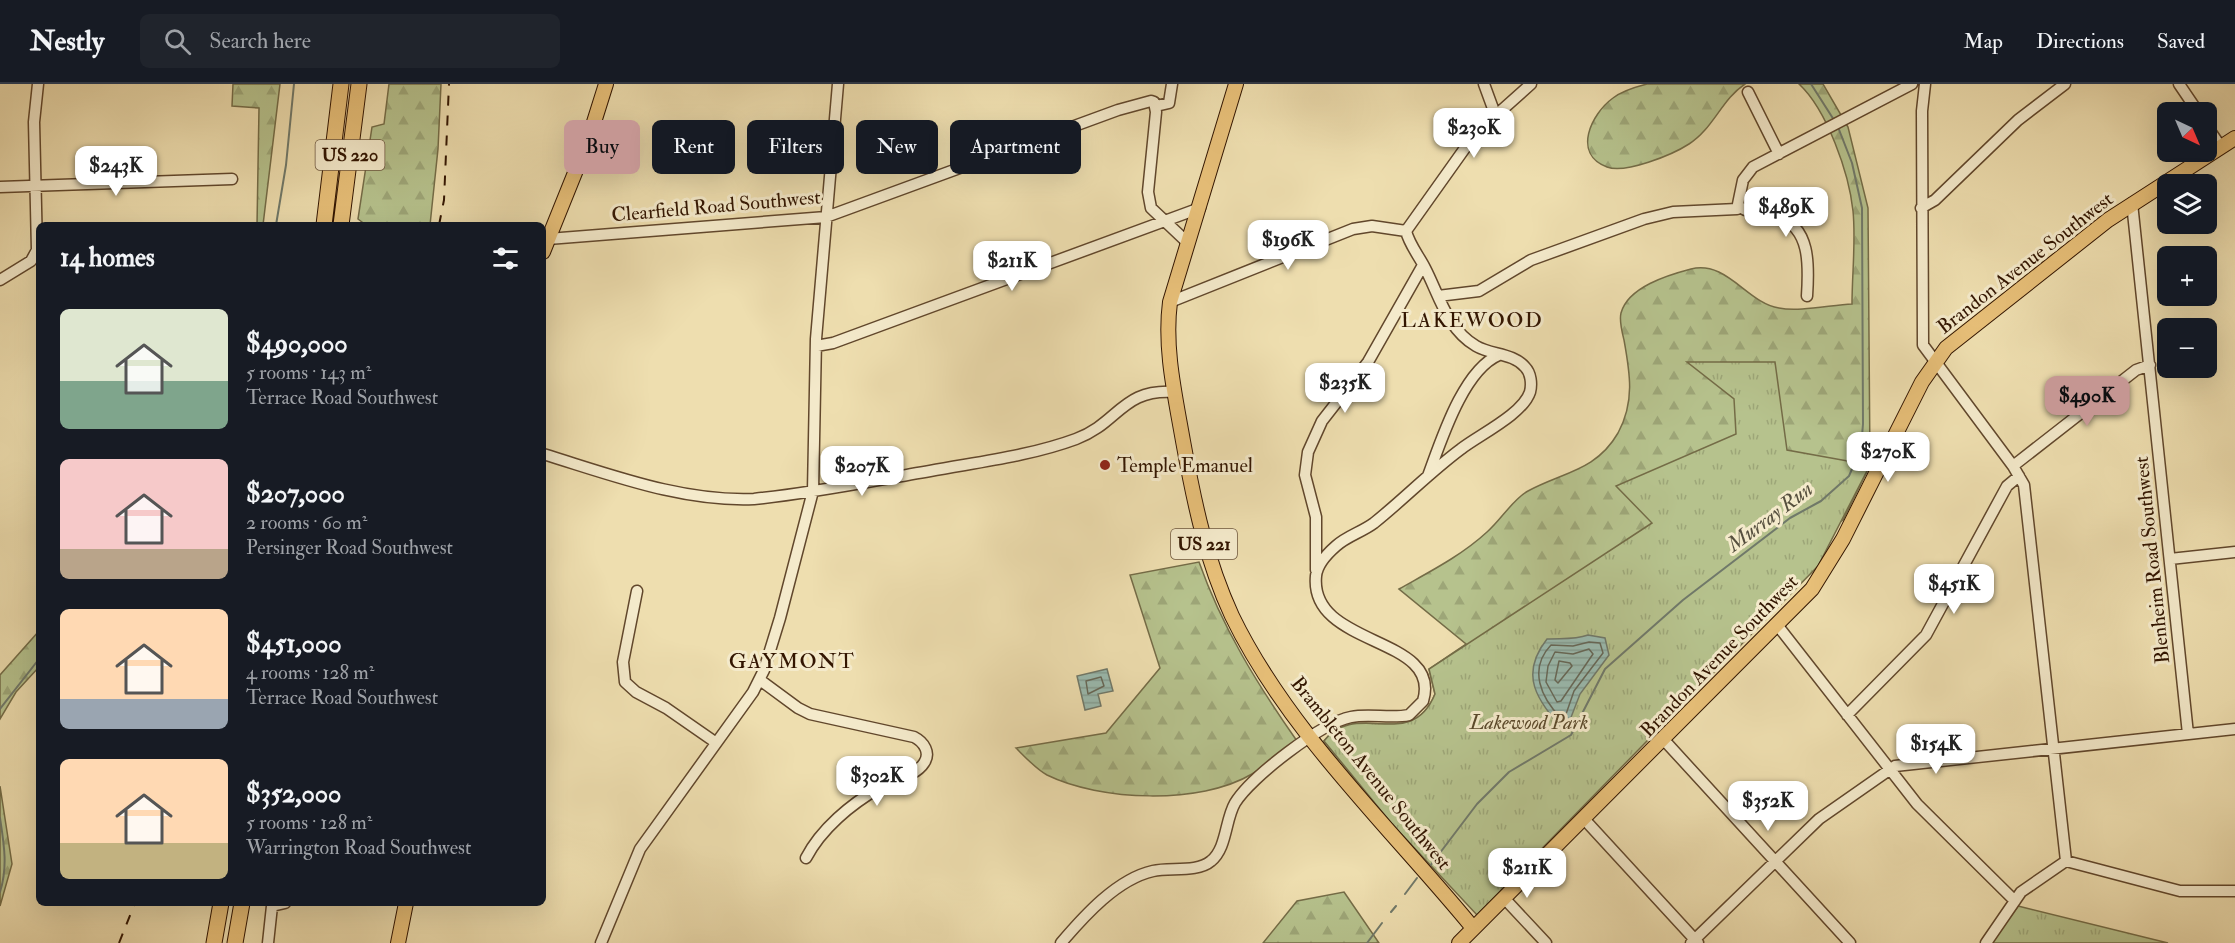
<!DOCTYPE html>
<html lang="en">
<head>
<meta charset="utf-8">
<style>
	:root { --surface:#171b24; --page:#20242c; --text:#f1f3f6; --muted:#9ea1a6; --line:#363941; --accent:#c59692 }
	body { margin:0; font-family:"IM FELL Double Pica",serif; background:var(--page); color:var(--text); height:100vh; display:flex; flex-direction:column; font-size:22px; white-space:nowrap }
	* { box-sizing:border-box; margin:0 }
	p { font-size:20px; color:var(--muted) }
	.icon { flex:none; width:33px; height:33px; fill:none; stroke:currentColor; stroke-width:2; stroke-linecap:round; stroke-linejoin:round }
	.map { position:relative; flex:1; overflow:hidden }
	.details { position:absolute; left:36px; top:138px; width:510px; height:684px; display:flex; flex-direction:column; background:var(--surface); border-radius:9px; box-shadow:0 6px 24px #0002 }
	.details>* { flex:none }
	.hud { position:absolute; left:564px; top:36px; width:570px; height:54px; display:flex; gap:12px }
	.needle { width:39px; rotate:136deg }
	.buttons { position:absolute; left:2157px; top:18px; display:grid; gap:12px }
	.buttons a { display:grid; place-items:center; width:60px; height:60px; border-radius:9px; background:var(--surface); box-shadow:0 6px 24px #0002; font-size:30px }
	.price { position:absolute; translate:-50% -51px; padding:0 14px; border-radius:12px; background:#fff; color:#222; font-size:20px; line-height:39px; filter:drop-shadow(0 2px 3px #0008) }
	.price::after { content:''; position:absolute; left:50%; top:36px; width:18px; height:14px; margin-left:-9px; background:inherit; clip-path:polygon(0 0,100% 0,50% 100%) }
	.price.active { background:var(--accent); color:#111 }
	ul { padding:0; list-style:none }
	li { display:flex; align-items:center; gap:18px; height:150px; padding:0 24px }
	li span { display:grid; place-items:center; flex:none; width:168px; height:120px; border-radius:9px; color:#555 }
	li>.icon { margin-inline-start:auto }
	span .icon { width:72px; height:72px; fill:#fffc; stroke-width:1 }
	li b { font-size:26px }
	h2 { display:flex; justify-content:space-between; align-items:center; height:72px; padding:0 24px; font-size:26px }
	.chip { padding:0 21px; border-radius:9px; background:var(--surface); box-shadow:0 6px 24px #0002; font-size:21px; line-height:54px }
	.chip.active { background:var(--accent); color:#111 }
	header { display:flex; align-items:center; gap:36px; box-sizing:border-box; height:84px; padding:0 30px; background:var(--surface); border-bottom:2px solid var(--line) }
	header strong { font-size:28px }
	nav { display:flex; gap:33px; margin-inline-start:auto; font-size:21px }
	.search { width:420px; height:54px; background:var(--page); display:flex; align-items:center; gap:15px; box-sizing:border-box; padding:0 21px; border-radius:9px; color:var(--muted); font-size:22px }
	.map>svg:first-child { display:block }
	.forest { fill:url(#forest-firs); stroke:#746c47; stroke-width:1.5 }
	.park { fill:url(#park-tufts); stroke:#746c47; stroke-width:1.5 }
	.water { fill:url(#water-rules); stroke:#70796a; stroke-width:1.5 }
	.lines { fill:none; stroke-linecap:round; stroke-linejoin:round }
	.shore { stroke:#666858; stroke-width:1.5 }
	.stream { stroke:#70796a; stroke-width:2 }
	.minor-casing { stroke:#61472c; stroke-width:13 }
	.major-casing { stroke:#321501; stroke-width:16 }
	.highway-casing { stroke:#321501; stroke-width:17 }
	.minor { stroke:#f4eacb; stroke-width:10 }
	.major { stroke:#e7bf78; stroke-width:14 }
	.highway { stroke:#e7bf78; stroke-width:15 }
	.rail { stroke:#321501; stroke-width:2; stroke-dasharray:10 10; stroke-linecap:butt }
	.poi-dot { fill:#8f2418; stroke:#f4eacb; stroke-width:2 }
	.labels { text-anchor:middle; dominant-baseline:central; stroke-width:6; stroke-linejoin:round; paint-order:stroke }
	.shield { fill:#f4eacb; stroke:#6c553e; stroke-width:1.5 }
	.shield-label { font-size:18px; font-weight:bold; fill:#321501 }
	.street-label { font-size:20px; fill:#321501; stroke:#f4eacb }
	.poi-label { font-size:20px; fill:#321501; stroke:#f4eacb; text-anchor:start }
	.park-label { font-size:20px; font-style:italic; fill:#5a492b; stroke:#f4eacb }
	.neighbourhood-label { font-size:21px; letter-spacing:1.5px; fill:#321501; stroke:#f4eacb }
	.water-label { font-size:21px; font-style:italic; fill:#564f3e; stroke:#f4eacb }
</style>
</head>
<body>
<header>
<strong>Nestly</strong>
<div class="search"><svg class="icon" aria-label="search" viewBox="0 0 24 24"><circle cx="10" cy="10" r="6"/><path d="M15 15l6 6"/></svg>Search here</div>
<nav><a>Map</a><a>Directions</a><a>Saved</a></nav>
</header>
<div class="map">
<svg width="2235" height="859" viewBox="0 0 2235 859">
	<defs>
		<pattern id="forest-firs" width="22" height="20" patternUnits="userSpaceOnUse" patternTransform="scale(1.5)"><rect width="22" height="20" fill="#b6c28d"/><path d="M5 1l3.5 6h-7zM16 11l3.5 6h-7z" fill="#9da678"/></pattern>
		<pattern id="park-tufts" width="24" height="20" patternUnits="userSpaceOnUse" patternTransform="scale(1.5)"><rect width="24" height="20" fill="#b6c28d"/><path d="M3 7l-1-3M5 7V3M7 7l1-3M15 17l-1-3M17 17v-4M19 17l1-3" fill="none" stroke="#9da678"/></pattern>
		<pattern id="water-rules" width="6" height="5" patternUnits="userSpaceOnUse" patternTransform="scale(1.5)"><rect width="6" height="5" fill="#9abbb0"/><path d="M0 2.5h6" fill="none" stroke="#85a096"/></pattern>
	</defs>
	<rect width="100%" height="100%" fill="#eedeaf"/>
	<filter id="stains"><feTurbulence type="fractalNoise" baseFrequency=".00333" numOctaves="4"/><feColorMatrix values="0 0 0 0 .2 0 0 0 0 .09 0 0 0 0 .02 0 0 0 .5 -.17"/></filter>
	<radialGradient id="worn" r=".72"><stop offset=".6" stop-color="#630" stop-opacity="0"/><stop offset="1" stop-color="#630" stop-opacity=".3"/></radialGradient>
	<path class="forest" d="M233 0H280L263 141H257L259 24 232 22Z
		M389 0H441L438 65 430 141H366L358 135 372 43 384 40Z
		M1647 0H1745C1722 15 1713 45 1689 60 1672 71 1625 90 1607 83 1572 70 1591 30 1613 14 1622 7 1635 3 1647 0Z
		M1799 0H1823L1848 43 1868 124 1870 381 1843 436 1392 740 1324 657C1356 615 1411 669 1435 610L1429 585 1466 560 1399 505C1429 488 1461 472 1487 448 1501 436 1513 415 1528 407 1563 388 1596 387 1618 349 1635 318 1630 289 1624 256 1622 248 1619 237 1621 229 1628 203 1668 191 1691 185 1727 176 1747 219 1779 224 1799 228 1831 221 1852 220 1852 190 1856 157 1853 127 1849 89 1827 26 1799 0Z
		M1199 478C1222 543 1257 600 1297 657 1282 668 1268 680 1252 690 1200 721 1100 717 1047 691 1036 685 1025 673 1016 664L1106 649 1160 584 1130 491Z
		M39 547V583L16 608 0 635V591Z
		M0 702 12 780 0 822Z
		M1344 808 1379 859H1263L1297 817Z"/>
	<path class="park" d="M1687 278H1775L1787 366 1870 381 1818 482 1477 831 1392 740 1324 657C1356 615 1411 669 1435 610L1429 585 1652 439 1616 402 1736 350 1734 315Z
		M2018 822 2168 859H1992Z"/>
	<path class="water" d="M1588 551 1605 554 1609 571 1580 610 1570 636 1563 646C1538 616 1518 592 1547 555 1562 554 1574 556 1588 551Z
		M1107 585 1113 607 1098 610 1101 622 1085 626 1077 592Z"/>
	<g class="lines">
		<path class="shore" d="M1589 558 1600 559 1603 569 1574 607 1565 633 1561 634C1541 614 1528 585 1551 561L1573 562Z
			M1589 565 1593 570 1561 617 1557 618 1546 598 1548 582 1555 568 1573 570Z
			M1559 577 1570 579 1572 582 1558 599 1555 596Z
			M1101 593 1104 602 1088 610 1086 597Z"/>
		<path class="stream" d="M1811 0 1834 36
			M276 141 286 81 294 0
			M0 625 39 575
			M0 734C4 760 8 783 0 808
			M1430 782 1477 720 1509 688 1571 651 1605 585 1683 516 1790 434 1821 417 1849 392 1861 364 1863 340 1862 124 1852 79 1838 43
			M1405 810 1417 794
			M1391 828 1396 822
			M1367 859 1382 839"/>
		<g class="minor-casing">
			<path id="minor" d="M1484 0 1495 30
				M1925 0 1922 27 1923 261 2013 382 2024 401 2066 777
				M2179 0 2198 28
				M1748 8 1779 70
				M1156 22 1169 19 1172 0
				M2206 41 2221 63
				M0 103 232 95
				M2132 119 2188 650
				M1740 123C1751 131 1763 128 1776 132 1811 142 1809 182 1807 212
				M1921 124 1935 116 2018 36 2065 0
				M1406 147 1475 50 1531 0
				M548 155 826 133 1118 26 1151 17 1154 18 1156 28 1148 108 1151 124 1188 159
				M0 196 31 177 37 166 34 38 38 0
				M1438 212 1479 207 1531 176 1644 135 1673 128 1737 125 1743 96 1753 83 1912 0
				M1170 218 1353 145 1372 142 1406 147
				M816 262 833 259 1200 124
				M543 370C612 391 682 418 754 415 813 409 871 397 930 387 978 378 1030 372 1076 355 1119 339 1122 304 1175 308
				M2013 382 2136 286 2150 281
				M1428 392C1441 357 1463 286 1499 271
				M2170 475 2235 468
				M1316 486V433L1305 391 1308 368 1322 337 1368 278 1423 181
				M637 507 623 578 625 598 636 608 666 624 715 658
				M1778 542 1917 720 2015 817
				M760 596 798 624 810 630 914 653C924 658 931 669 924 679 916 692 892 697 879 704 851 720 821 745 806 774
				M1847 631 1926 551 2007 402 2019 392
				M1664 656 1850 859
				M1585 736 1698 859
				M1504 814 1546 859
				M268 859 272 822 285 819
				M601 859 640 765 753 608 764 586 780 534 813 407 816 255 838 0
				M1061 859C1084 832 1117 795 1153 787 1170 783 1197 789 1211 777 1227 764 1225 736 1235 719 1251 693 1321 639 1351 633 1370 629 1390 635 1409 631L1423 617C1443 551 1309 564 1316 492 1317 481 1328 469 1336 462 1347 452 1362 448 1374 439 1404 415 1430 388 1461 365 1479 351 1523 330 1530 308 1532 300 1531 289 1525 283 1513 269 1491 271 1476 262 1447 245 1439 211 1425 184 1419 172 1409 160 1406 147
				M1691 859 1819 735 1895 682 2235 645
				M1986 859 2021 808 2066 777 2180 807H2235"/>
		</g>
		<g class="major-casing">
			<path id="major" d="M1236 0 1170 218C1164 264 1175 311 1183 357 1194 418 1206 476 1232 532 1288 648 1392 745 1473 844
				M543 168 589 54 606 0
				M398 859 406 819
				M1459 859 1812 505 1843 455 1922 298 1946 264 2108 136 2235 54"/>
		</g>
		<g class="highway-casing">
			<path id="highway" d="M324 141 341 0
				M341 141 359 0
				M214 859 221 819
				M235 859 242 819"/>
		</g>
		<use href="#minor" class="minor"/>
		<use href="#major" class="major"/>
		<use href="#highway" class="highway"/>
		<path class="rail" d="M439 141 444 116 449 0
			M119 859 135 819"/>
	</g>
	<circle class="poi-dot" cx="1105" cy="381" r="6"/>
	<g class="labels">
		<g class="shield">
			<rect x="315.5" y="56" width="69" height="30" rx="4.5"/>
			<rect x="1171" y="445" width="66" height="30" rx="4.5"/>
		</g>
		<g class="shield-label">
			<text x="350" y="71">US 220</text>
			<text x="1204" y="460">US 221</text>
		</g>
		<g class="street-label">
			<text transform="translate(716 122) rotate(-5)">Clearfield Road Southwest</text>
			<text transform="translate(2025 179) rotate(-38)">Brandon Avenue Southwest</text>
			<text transform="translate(2152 476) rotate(-96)">Blenheim Road Southwest</text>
			<text transform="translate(1719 572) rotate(-46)">Brandon Avenue Southwest</text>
			<text transform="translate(1371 689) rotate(51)">Brambleton Avenue Southwest</text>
		</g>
		<g class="poi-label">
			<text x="1117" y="381">Temple Emanuel</text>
		</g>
		<g class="park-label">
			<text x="1529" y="638">Lakewood Park</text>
		</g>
		<g class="neighbourhood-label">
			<text x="1472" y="236">LAKEWOOD</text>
			<text x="792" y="577">GAYMONT</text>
		</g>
		<g class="water-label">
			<text transform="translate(1770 433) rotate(-37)">Murray Run</text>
		</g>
	</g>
	<rect width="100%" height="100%" filter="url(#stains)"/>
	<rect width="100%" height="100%" fill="url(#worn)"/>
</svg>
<div class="buttons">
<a><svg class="needle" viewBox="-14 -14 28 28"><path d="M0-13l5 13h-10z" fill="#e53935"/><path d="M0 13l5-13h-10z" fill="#9ea1a6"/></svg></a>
<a><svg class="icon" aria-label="layers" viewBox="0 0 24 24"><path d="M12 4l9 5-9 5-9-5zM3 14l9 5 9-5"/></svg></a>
<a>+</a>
<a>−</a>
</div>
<b class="price" style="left:1474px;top:75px">$230K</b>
<b class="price" style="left:116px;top:113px">$243K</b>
<b class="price" style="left:1786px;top:154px">$489K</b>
<b class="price" style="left:1288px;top:187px">$196K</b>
<b class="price" style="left:1012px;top:208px">$211K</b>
<b class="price" style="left:1345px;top:330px">$235K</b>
<b class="price active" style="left:2087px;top:343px">$490K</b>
<b class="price" style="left:1888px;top:399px">$270K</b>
<b class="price" style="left:862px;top:413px">$207K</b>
<b class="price" style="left:1954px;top:531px">$451K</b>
<b class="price" style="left:1936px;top:691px">$154K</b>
<b class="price" style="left:877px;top:723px">$302K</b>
<b class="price" style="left:1768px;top:748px">$352K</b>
<b class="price" style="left:1527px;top:815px">$211K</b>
<div class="hud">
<a class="chip active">Buy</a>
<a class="chip">Rent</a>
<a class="chip">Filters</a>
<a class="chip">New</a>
<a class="chip">Apartment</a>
</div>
<section class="details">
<h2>14 homes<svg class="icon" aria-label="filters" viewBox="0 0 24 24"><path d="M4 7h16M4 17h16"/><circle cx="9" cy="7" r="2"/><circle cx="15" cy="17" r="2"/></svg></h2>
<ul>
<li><span style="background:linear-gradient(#dfe7d0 60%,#7fa58c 0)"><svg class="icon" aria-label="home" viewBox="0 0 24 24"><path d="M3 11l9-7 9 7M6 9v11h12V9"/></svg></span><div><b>$490,000</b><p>5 rooms · 143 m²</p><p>Terrace Road Southwest</p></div></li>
<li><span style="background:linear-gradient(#f6c9c9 75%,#b9a48a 0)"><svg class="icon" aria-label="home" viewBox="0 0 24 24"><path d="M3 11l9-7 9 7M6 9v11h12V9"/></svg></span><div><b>$207,000</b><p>2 rooms · 60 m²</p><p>Persinger Road Southwest</p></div></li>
<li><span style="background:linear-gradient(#ffd9b3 75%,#9aa5b1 0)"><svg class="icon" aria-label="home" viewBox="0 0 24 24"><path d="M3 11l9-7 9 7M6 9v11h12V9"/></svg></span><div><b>$451,000</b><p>4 rooms · 128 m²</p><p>Terrace Road Southwest</p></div></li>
<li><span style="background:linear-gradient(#ffd9b3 70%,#c2b280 0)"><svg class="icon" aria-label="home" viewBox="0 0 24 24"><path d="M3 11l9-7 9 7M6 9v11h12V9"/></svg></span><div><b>$352,000</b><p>5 rooms · 128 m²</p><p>Warrington Road Southwest</p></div></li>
</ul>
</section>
</div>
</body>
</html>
